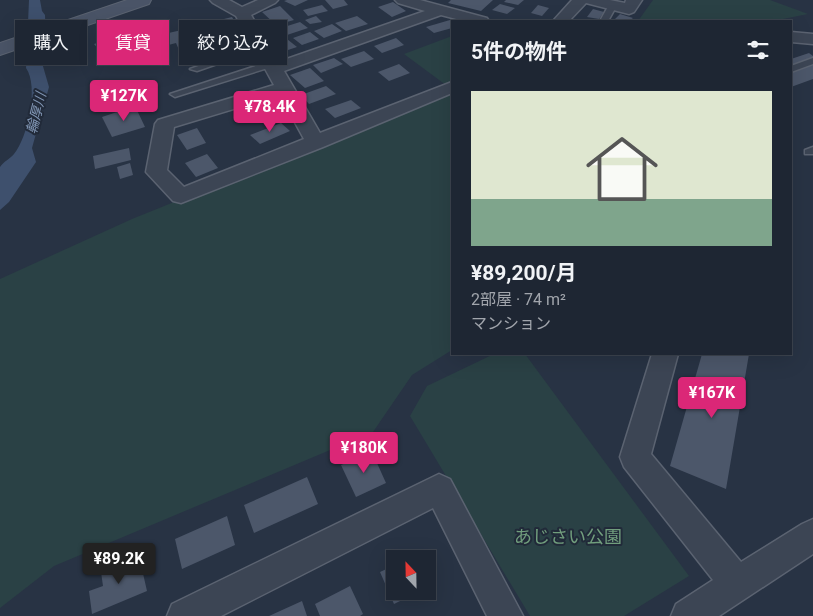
<!DOCTYPE html>
<html lang="ja">
<head>
<meta charset="utf-8">
<style>
	:root { --surface:#1e2633; --page:#2b323f; --text:#f1f3f6; --muted:#a1a5ac; --line:#3c434e; --accent:#db2777 }
	body { margin:0; font-family:Roboto,"Noto Sans JP",sans-serif; background:var(--page); color:var(--text); height:100vh; display:flex; flex-direction:column; font-size:19px; white-space:nowrap }
	* { box-sizing:border-box; margin:0 }
	p { font-size:16px; color:var(--muted) }
	.icon { flex:none; width:28px; height:28px; fill:none; stroke:currentColor; stroke-width:2; stroke-linecap:round; stroke-linejoin:round }
	.map { position:relative; flex:1; overflow:hidden }
	.panel { position:absolute; left:451px; top:20px; width:341px; height:335px; display:flex; flex-direction:column; background:var(--surface); border-radius:0px; box-shadow:0 5px 20px #0002,0 0 0 1px var(--line) }
	.panel>* { flex:none }
	.hud { position:absolute; left:15px; top:20px; width:361px; height:45px; display:flex; gap:10px }
	.needle { width:32px; rotate:338deg }
	.controls { position:absolute; left:386px; top:550px; display:grid; gap:10px }
	.controls a { display:grid; place-items:center; width:50px; height:50px; border-radius:0px; background:var(--surface); box-shadow:0 5px 20px #0002,0 0 0 1px var(--line); font-size:25px }
	.price { position:absolute; translate:-50% -42px; padding:0 11px; border-radius:5px; background:var(--accent); color:#fff; font-size:16px; line-height:32px; filter:drop-shadow(0 1px 2px #0008) }
	.price::after { content:''; position:absolute; left:50%; top:30px; width:15px; height:11px; margin-left:-8px; background:inherit; clip-path:polygon(0 0,100% 0,50% 100%) }
	.price.current { background:#222; color:#fff }
	ul { padding:0; list-style:none }
	li { display:grid; align-content:center; gap:10px; height:265px; padding:0 20px }
	li span { display:grid; place-items:center; height:155px; border-radius:0px; color:#555 }
	li>.icon { margin-inline-start:auto }
	span .icon { width:90px; height:90px; fill:#fffc; stroke-width:1 }
	li b { font-size:21px }
	h2 { display:flex; justify-content:space-between; align-items:center; height:60px; padding:0 20px; font-size:21px }
	.pill { padding:0 18px; border-radius:0px; background:var(--surface); box-shadow:0 5px 20px #0002,0 0 0 1px var(--line); font-size:18px; line-height:45px }
	.pill.current { background:var(--accent); color:#fff }
	.map>svg:first-child { display:block }
	.green { fill:#2a4145 }
	.water { fill:#3e506d }
	.building { fill:#4c576a }
	.lines { fill:none; stroke-linecap:round; stroke-linejoin:round }
	.service-casing { stroke:#5b6371; stroke-width:3 }
	.minor-casing { stroke:#5b6371; stroke-width:3 }
	.secondary-casing { stroke:#5b6371; stroke-width:2 }
	.service { fill:#3c4554; fill-rule:evenodd }
	.minor { fill:#3c4554; fill-rule:evenodd }
	.secondary { fill:#4a5467; fill-rule:evenodd }
	.labels { text-anchor:middle; dominant-baseline:central; stroke-width:4; stroke-linejoin:round; paint-order:stroke }
	.far-water-label { font-size:14px; font-style:italic; fill:#8196b4; stroke:#212a39 }
	.near-park-label { font-size:18px; fill:#719e7d; stroke:#212a39 }
</style>
</head>
<body>
<div class="map">
<svg width="813" height="616" viewBox="0 0 813 616">
	<rect width="100%" height="100%" fill="#283344"/>
	<path class="green" d="M653 0H770L808 14 773 21H638Z
		M452 36V87L450 88 404 54Z
		M452 90V350L412 375 373 432 54 566 0 608V279L132 219Z
		M494 354H525L689 576 624 616H530L410 416 427 386Z"/>
	<path class="water" d="M29 0H40L42 11 45 15 46 43 38 49 49 87 32 148 36 162 9 202 0 210V167C4 161 10 159 14 154 28 137 39 86 26 68Z"/>
	<path class="building" d="M287 0H308L295 6 284 1Z
		M325 0H344L348 5 333 9Z
		M451 0H493L481 11 448 3Z
		M506 0H524L518 5 504 2Z
		M393 2 406 11 392 17 378 7Z
		M500 4 515 8 507 14 492 10Z
		M322 5 328 11 308 16 303 10Z
		M538 5 549 8 542 16 531 13Z
		M280 6 294 20 276 25 262 12Z
		M593 9 604 12 599 19 587 17Z
		M620 14 633 18 629 21H613Z
		M316 16 322 22 310 24 305 20Z
		M357 16 368 24 346 31 335 23Z
		M232 17 235 22 219 26 216 21Z
		M450 20 452 22V28L434 33 426 27Z
		M300 22 308 28 284 36 279 31 286 28 284 27Z
		M332 24 342 31 324 38 314 31Z
		M186 29 196 45 179 50 176 43 157 48 151 37Z
		M231 31 236 37 215 43 209 37Z
		M310 32 319 39 302 45 293 38Z
		M396 38 404 45 382 53 374 46Z
		M110 39 123 54 107 59 94 44Z
		M287 39 297 47 282 52 276 47 279 46 276 43Z
		M233 43 241 51 220 58 212 50Z
		M364 51 374 59 351 67 341 59Z
		M809 53 813 56V58L791 65V59Z
		M334 58 343 64 321 73 313 65Z
		M813 61V79L791 87V68Z
		M399 64 410 73 389 81 378 72Z
		M310 68 324 81 305 88 290 75Z
		M326 86 336 94 309 104 301 95Z
		M351 100 361 108 335 118 325 109Z
		M270 101 276 109 256 116 253 114 243 117 239 112Z
		M135 106 145 127 112 137 102 117Z
		M281 123 290 131 260 144 250 135Z
		M197 128 206 143 187 150 177 135Z
		M129 148 131 160 95 169 93 156Z
		M207 154 218 168 196 177 185 163Z
		M130 163 133 175 120 179 117 167Z
		M702 354H749L726 489 670 466Z
		M372 452 386 483 356 497 341 465Z
		M307 477 318 504 254 533 244 505Z
		M227 516 235 545 182 569 175 539Z
		M139 556 147 591 92 614 89 591 103 586 101 572Z
		M395 565V591H420L394 604 380 572Z
		M350 586 363 614 360 616H320L315 604Z
		M302 601 307 616H269Z"/>
	<g class="lines">
		<g class="service-casing">
			<path id="service" d="M610 3 617 5 608 21H600Z
				M259 45 266 47 197 71 190 69Z
				M813 58V64L791 72V66Z
				M271 61 275 64 274 66 178 96 175 97 170 94Z
				M813 147V154H805V150Z"/>
		</g>
		<g class="minor-casing">
			<path id="minor" d="M210 0H229L242 7 258 0H278L275 3 251 15 278 62 425 11 398 3 395 0H420L487 18 489 21H464L441 15 284 71 320 133 452 82V93L323 147 181 203 173 201 146 172 155 124 158 120 274 85 236 16 213 3ZM280 95 304 139 184 187 167 170 174 127Z
				M572 0H610L625 3 626 0H642L634 12 629 14 586 3 569 21H553Z
				M791 32 813 34V44L791 42Z
				M652 354H678L651 454 741 562 802 524 813 519V554L719 616H671L676 604 713 580 624 467 620 457Z
				M439 474 450 479 523 616H487L433 508 221 616H167L172 604Z"/>
		</g>
		<g class="secondary-casing">
			<path id="secondary" d="M127 0H151L149 4 0 55V43Z"/>
		</g>
		<use href="#service" class="service"/>
		<use href="#minor" class="minor"/>
		<use href="#secondary" class="secondary"/>
	</g>
	<g class="labels">
		<g class="far-water-label">
			<text transform="translate(36 113) rotate(-76)">輪厚川</text>
		</g>
		<g class="near-park-label">
			<text x="568" y="536">あじさい公園</text>
		</g>
	</g>
</svg>
<div class="controls">
<a><svg class="needle" viewBox="-14 -14 28 28"><path d="M0-13l5 13h-10z" fill="#e53935"/><path d="M0 13l5-13h-10z" fill="#a1a5ac"/></svg></a>
</div>
<b class="price" style="left:124px;top:122px">¥127K</b>
<b class="price" style="left:270px;top:133px">¥78.4K</b>
<b class="price" style="left:712px;top:419px">¥167K</b>
<b class="price" style="left:364px;top:474px">¥180K</b>
<b class="price current" style="left:119px;top:585px">¥89.2K</b>
<div class="hud">
<a class="pill">購入</a>
<a class="pill current">賃貸</a>
<a class="pill">絞り込み</a>
</div>
<section class="panel">
<h2>5件の物件<svg class="icon" aria-label="filters" viewBox="0 0 24 24"><path d="M4 7h16M4 17h16"/><circle cx="9" cy="7" r="2"/><circle cx="15" cy="17" r="2"/></svg></h2>
<ul>
<li><span style="background:linear-gradient(#dfe7d0 70%,#7fa58c 0)"><svg class="icon" aria-label="home" viewBox="0 0 24 24"><path d="M3 11l9-7 9 7M6 9v11h12V9"/></svg></span><div><b>¥89,200/月</b><p>2部屋 · 74 m²</p><p>マンション</p></div></li>
</ul>
</section>
</div>
</body>
</html>
